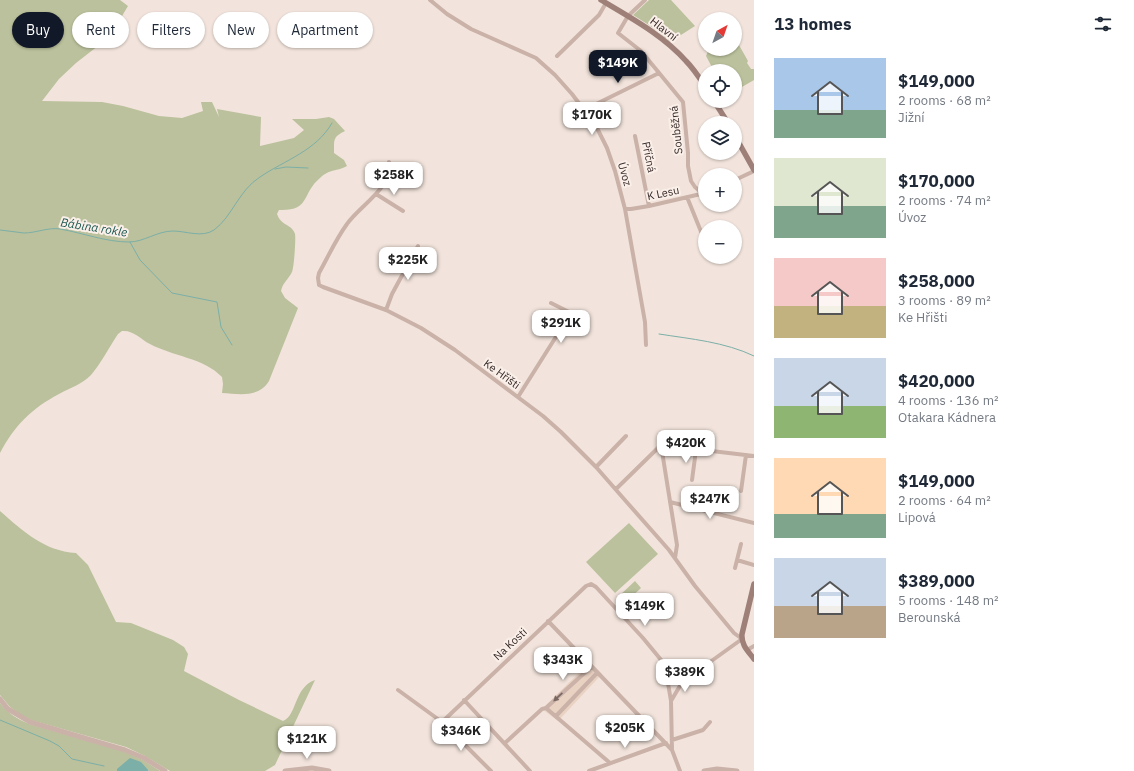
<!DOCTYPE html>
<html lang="en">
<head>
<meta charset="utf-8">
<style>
	:root { --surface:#fff; --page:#f6f6f7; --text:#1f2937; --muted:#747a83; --accent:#111827 }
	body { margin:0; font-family:"IBM Plex Sans",sans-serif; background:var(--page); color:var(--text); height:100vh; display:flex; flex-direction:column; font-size:15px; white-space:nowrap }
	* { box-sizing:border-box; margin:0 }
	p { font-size:13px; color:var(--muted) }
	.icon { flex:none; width:22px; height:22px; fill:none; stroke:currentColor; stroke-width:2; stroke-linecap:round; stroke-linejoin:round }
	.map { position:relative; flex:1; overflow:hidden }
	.sheet { display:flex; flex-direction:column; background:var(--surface); width:380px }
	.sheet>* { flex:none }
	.hud { position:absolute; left:12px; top:12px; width:380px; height:36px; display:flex; gap:8px }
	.needle { width:26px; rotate:40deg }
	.controls { position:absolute; left:698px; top:12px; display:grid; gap:8px }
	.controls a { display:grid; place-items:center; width:44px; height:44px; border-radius:50%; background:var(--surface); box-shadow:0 1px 3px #0004; font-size:20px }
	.price { position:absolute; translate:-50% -34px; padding:0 9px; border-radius:8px; background:#fff; color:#222; font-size:13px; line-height:26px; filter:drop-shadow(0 1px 2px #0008) }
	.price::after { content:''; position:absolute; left:50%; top:24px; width:12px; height:9px; margin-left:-6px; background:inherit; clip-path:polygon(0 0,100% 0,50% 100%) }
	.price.selected { background:var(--accent); color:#fff }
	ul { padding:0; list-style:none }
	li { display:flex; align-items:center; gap:12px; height:100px; padding:0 20px }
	li span { display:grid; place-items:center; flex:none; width:112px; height:80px; border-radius:0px; color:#555 }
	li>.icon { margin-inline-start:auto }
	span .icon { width:48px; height:48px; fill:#fffc; stroke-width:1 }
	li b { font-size:17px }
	h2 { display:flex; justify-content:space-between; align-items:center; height:48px; padding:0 20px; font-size:17px }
	.pill { padding:0 14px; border-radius:18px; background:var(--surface); box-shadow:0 1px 3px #0004; font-size:14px; line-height:36px }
	.pill.selected { background:var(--accent); color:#fff }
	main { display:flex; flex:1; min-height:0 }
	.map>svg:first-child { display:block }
	.green { fill:#bbc19c }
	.plaza { fill:#ead2c3 }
	.water { fill:#7bafa8 }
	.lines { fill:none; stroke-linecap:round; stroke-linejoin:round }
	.stream { stroke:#7bafa8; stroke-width:1 }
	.minor { stroke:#cab2a8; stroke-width:4 }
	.tertiary { stroke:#cab2a8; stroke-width:5 }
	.secondary { stroke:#9e8079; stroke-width:5.5 }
	.oneway { fill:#796762 }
	.labels { text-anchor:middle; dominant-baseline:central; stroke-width:4; stroke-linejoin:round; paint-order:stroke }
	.street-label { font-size:11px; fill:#372a28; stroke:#faefe9 }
	.water-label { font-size:12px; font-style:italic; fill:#1e5952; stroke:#faefe9 }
</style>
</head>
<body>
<main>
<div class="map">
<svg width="754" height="771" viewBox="0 0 754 771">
	<rect width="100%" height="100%" fill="#f2e4dc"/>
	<path class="green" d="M0 0H120L128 6 122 16 103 42 76 63 59 79 42 101 102 102 123 106 159 116 182 118 203 111 201 102H212L219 117 217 109 261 117 260 146 294 138 304 130 292 119H316L329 117 334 119 345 131C333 137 334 139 334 153L344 160 347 166C336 172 331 168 320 178 301 194 311 211 279 210L277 214C281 226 292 224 295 234 296 238 294 268 292 272 288 280 283 282 281 291L285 298 298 308 269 381C259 398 239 394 222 393L223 384 222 377C204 358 172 356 150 344 140 339 134 330 122 331L118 334C110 346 100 365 91 375 82 384 70 388 59 394 31 409 15 425 0 453Z
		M649 0H671L695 26 670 42 652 27 633 15Z
		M735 38 748 61 747 63 751 69H754V80L735 91V71H714L706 56 709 49H735Z
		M0 511C23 531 44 551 76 553L88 565 116 622 131 623 173 640 184 647 188 654 184 671 239 700 283 721C297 716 294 687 315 680L275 765 265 771H170L145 756 126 747 31 720 21 715 10 707 0 695Z
		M629 523 658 554 615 593 586 562Z
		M635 581 641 588 625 603 619 596Z
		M0 703C8 713 17 719 29 724L125 752 143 760 160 771H149V770H117V771H0Z"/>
	<path class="plaza" d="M590 662 602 674 558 721 542 709Z"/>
	<path class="water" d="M130 758 141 762 149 771H117V769Z"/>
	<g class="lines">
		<path class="stream" d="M275 169 286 167 308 168
			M0 230C8 231 16 232 24 233 36 233 49 227 60 229 83 233 106 242 129 242 144 242 157 231 173 231 186 231 202 238 214 230 232 217 239 190 260 177 285 160 316 151 332 123
			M130 242 140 260 172 293 217 302 221 327 232 345
			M659 334C691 339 725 342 754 356
			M0 720 50 741 59 746 72 759 104 766"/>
		<path class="minor" d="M430 0 447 14 471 29 536 58 555 75 572 94 596 126 607 148 615 171 625 209 645 322 646 345
			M645 0 628 16 618 33 641 51 683 102 688 153V166L691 181 695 187 703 194
			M557 56 599 15 606 3
			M584 110 659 73
			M635 136 649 206
			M389 162C394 187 359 206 347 224 336 239 328 257 319 273L318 278 319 285 323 287 386 310 421 328 455 350 543 416 561 432 596 467 624 499 669 550 695 586 734 633 742 639 685 680 681 684 671 701 672 750 680 771
			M735 180 754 171
			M376 194 403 211
			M687 197 704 239
			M625 209H631L649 206 705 193
			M386 310 392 294 418 246
			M518 397 571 313 551 303
			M661 445 677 545 675 558
			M661 445 754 456
			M596 467 626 436
			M692 480 696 450
			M616 489 661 445
			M741 491 746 455
			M670 502 754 523
			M737 560 754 565
			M735 568 741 544
			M548 621 672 750
			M747 650 754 646
			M665 666 671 701
			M398 690 442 722 491 771
			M464 700 530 771
			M546 708 610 763
			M556 716 597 673
			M442 722 586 586 591 584 596 587 643 638 681 684
			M672 740 703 730 710 722
			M505 743 542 709 546 708 591 667
			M589 771 666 743"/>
		<path class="tertiary" d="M0 699 8 709 30 722 125 750 144 758 165 771
			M285 771 312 768 329 771
			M704 771 717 769 737 771"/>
		<path class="secondary" d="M601 0C631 18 663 35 686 61 693 68 699 77 705 86
			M714 101 728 123
			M735 136 754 170
			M754 584 742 634C741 645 748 651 754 659"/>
	</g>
	<defs><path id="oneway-solid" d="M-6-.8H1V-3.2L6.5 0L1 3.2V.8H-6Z"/></defs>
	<use class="oneway" href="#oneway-solid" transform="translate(558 697) rotate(137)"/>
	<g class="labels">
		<g class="street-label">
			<text transform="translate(664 29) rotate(38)">Hlavní</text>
			<text transform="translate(676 130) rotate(-96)">Souběžná</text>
			<text transform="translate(649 157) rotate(79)">Příčná</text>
			<text transform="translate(625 174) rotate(74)">Úvoz</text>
			<text transform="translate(663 193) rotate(-12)">K Lesu</text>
			<text transform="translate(502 374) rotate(36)">Ke Hřišti</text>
			<text transform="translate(510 644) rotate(-43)">Na Kosti</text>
		</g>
		<g class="water-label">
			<text transform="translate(94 227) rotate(9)">Bábina rokle</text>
		</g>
	</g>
</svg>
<div class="controls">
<a><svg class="needle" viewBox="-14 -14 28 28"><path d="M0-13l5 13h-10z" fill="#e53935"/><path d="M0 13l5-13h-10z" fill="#747a83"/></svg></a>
<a><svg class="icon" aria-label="locate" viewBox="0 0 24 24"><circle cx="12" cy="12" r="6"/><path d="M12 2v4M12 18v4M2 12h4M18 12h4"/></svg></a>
<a><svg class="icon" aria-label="layers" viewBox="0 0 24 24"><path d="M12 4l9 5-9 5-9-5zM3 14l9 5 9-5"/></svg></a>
<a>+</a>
<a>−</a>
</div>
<b class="price selected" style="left:618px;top:84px">$149K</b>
<b class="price" style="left:592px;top:136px">$170K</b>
<b class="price" style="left:394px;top:196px">$258K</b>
<b class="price" style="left:408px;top:281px">$225K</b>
<b class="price" style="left:561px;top:344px">$291K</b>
<b class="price" style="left:686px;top:464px">$420K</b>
<b class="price" style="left:710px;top:520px">$247K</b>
<b class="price" style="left:645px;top:627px">$149K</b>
<b class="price" style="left:563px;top:681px">$343K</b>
<b class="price" style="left:685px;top:693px">$389K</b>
<b class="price" style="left:625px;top:749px">$205K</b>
<b class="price" style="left:461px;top:752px">$346K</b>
<b class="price" style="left:307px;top:760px">$121K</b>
<div class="hud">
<a class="pill selected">Buy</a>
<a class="pill">Rent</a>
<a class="pill">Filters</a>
<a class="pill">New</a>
<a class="pill">Apartment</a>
</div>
</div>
<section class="sheet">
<h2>13 homes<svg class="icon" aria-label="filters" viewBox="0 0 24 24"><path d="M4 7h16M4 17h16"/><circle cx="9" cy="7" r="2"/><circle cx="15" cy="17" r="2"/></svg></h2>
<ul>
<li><span style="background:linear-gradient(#a9c7e8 65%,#7fa58c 0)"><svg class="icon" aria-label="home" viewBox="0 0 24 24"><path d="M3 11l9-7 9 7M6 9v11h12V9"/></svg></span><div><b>$149,000</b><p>2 rooms · 68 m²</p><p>Jižní</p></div></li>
<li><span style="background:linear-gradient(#dfe7d0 60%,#7fa58c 0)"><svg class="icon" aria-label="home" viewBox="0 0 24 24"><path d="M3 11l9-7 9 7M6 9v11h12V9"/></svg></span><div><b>$170,000</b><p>2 rooms · 74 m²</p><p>Úvoz</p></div></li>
<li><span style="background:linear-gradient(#f6c9c9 60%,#c2b280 0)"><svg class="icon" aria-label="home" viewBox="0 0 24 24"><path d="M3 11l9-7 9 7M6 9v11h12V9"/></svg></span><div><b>$258,000</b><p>3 rooms · 89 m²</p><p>Ke Hřišti</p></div></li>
<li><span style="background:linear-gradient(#c9d6e8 60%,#8fb573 0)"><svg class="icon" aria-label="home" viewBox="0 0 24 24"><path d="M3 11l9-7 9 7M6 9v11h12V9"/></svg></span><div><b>$420,000</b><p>4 rooms · 136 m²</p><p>Otakara Kádnera</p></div></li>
<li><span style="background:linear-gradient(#ffd9b3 70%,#7fa58c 0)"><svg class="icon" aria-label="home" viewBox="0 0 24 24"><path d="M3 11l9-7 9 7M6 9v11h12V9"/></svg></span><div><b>$149,000</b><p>2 rooms · 64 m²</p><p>Lipová</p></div></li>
<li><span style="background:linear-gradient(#c9d6e8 60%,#b9a48a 0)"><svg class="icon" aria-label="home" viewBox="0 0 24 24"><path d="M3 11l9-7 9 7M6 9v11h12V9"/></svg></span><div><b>$389,000</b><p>5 rooms · 148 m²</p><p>Berounská</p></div></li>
</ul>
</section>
</main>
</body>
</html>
